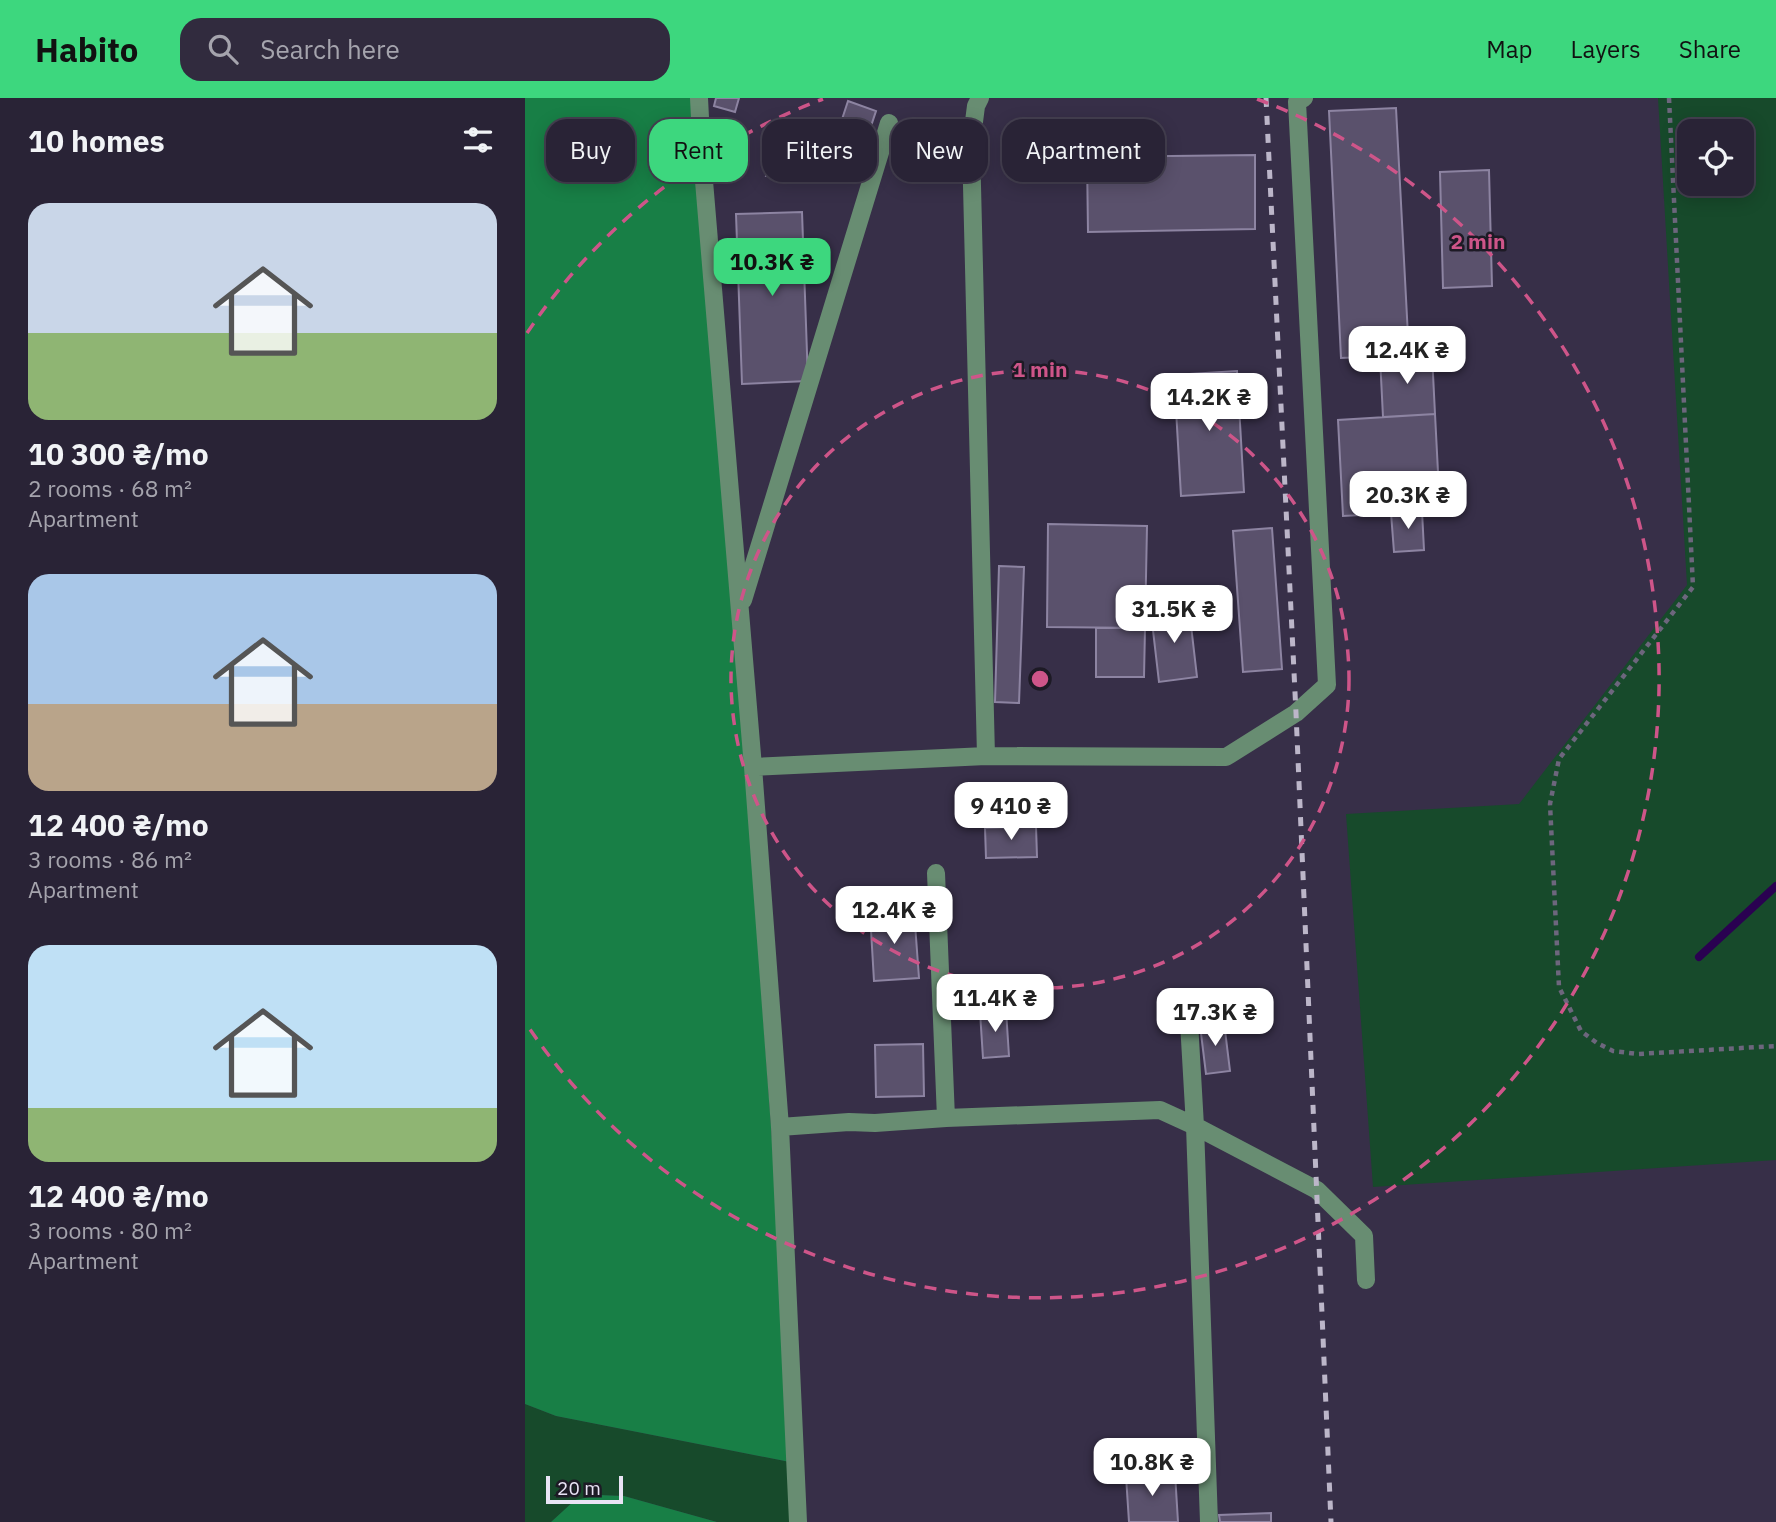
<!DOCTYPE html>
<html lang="en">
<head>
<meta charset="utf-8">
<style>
	:root { --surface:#292336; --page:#312b3e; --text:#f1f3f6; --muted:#a5a4ad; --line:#454051; --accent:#3dd77e }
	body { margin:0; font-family:"IBM Plex Sans",sans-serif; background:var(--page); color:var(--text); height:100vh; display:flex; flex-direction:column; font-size:26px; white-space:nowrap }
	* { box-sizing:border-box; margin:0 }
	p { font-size:23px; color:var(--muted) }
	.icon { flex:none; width:38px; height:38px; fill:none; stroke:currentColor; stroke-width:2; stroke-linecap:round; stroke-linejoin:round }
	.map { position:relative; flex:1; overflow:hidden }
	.panel { display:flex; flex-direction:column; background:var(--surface); width:525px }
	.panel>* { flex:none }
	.guide { position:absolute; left:21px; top:21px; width:665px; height:63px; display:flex; gap:14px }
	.controls { position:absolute; left:1152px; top:21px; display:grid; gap:14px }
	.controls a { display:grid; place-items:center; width:77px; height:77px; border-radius:14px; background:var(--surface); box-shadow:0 4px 18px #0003,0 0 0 2px var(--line); font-size:35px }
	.scale { position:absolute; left:21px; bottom:18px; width:77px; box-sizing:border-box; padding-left:7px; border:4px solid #e9e4f5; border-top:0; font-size:19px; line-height:24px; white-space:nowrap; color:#e9e4f5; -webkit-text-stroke:5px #1d1a25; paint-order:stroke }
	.price { position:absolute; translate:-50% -60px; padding:0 16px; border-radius:14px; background:#fff; color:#222; font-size:23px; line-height:46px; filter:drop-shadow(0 2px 4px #0008) }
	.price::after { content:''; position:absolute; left:50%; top:42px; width:21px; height:16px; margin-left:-10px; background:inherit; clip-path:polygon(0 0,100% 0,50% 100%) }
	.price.on { background:var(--accent); color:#111 }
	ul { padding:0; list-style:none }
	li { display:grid; align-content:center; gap:14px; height:371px; padding:0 28px }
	li span { display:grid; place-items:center; height:217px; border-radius:21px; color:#555 }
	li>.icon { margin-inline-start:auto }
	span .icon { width:126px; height:126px; fill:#fffc; stroke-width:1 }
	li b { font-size:30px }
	h2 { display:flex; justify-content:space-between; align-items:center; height:84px; padding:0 28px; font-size:30px }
	.chip { padding:0 24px; border-radius:21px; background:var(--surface); box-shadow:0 4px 18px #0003,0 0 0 2px var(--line); font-size:24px; line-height:63px }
	.chip.on { background:var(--accent); color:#111 }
	header { display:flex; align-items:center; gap:42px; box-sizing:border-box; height:98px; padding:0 35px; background:var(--accent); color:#111 }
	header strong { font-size:33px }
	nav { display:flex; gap:38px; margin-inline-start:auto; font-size:24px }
	.search { width:490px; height:63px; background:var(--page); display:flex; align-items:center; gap:18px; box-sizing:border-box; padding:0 24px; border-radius:21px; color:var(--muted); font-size:26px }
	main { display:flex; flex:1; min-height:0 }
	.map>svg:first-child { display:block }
	.green { fill:#174a2b; fill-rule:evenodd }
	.forest { fill:#187f46 }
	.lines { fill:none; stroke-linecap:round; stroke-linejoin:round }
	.stream { stroke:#2a0151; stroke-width:8 }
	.building { fill:#5a516c; stroke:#8d84a2; stroke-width:2 }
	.path { stroke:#6d667d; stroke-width:4.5; stroke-dasharray:5 5; stroke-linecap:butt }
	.minor { stroke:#688d72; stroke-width:18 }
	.rail { stroke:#bcb6c9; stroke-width:5; stroke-dasharray:9 9; stroke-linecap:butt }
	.ring { fill:none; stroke:#ce5589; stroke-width:3.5; stroke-dasharray:12 9 }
	.centre { fill:#ce5589; stroke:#1d1a25; stroke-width:3.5 }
	.ring-label { font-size:21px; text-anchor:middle; font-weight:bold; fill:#ce5589; stroke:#1d1a25; stroke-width:5; stroke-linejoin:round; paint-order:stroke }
</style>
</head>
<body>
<header>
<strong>Habito</strong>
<div class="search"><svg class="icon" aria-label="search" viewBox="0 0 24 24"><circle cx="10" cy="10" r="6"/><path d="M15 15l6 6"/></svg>Search here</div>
<nav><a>Map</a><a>Layers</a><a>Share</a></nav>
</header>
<main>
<section class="panel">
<h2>10 homes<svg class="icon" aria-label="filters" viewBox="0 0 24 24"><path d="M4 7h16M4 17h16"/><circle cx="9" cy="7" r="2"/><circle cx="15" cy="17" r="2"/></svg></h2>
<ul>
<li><span style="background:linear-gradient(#c9d6e8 60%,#8fb573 0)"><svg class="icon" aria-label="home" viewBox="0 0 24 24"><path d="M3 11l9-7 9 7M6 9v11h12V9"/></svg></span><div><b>10 300 ₴/mo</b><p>2 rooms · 68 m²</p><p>Apartment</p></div></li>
<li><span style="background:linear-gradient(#a9c7e8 60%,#b9a48a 0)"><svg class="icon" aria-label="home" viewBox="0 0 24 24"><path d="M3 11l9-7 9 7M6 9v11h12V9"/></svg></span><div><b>12 400 ₴/mo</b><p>3 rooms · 86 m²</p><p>Apartment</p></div></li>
<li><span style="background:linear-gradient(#bfe0f5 75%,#8fb573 0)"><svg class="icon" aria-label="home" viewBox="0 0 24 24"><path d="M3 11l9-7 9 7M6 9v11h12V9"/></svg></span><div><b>12 400 ₴/mo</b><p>3 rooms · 80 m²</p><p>Apartment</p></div></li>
</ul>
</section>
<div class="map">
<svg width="1251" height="1424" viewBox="0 0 1251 1424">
	<rect width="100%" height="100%" fill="#372f48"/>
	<path class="green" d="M1133 0H1251V1062L848 1089 821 716 994 706 1162 487ZM1216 33V86H1164V33Z
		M0 1306 31 1318 270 1365 273 1424H192L99 1398 74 1397 50 1403 26 1424H0Z"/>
	<path class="forest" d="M0 0H173L270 1365 31 1318 0 1306Z
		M74 1397 99 1398 192 1424H26L50 1402Z"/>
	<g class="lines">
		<path class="stream" d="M1174 859 1251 788"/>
	</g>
	<path class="building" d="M191 0H214L210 14 189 8Z
		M323 3 351 13 328 82 300 73Z
		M871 10 884 257 816 260 804 13Z
		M730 57V131L563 134 562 59Z
		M245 58 286 64 283 84 241 78Z
		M964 72 967 188 918 190 915 74Z
		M277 114 283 283 217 286 211 116Z
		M907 256 910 316 858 319 855 259Z
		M712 273 719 394 656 398 649 277Z
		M910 316 915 413 818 418 813 322Z
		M897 413 899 452 869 454 866 415Z
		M523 426 622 428 620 530 522 529Z
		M747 430 757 571 718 574 708 433Z
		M474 468 499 469 494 605 470 604Z
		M664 510 672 579 634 584 626 515Z
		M571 530H620L619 579H571Z
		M511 728 512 759 461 760 460 730Z
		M389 812 394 880 349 883 345 815Z
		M481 912 484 958 458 960 455 914Z
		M699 924 705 973 681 976 675 927Z
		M398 946 399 998 351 999 350 947Z
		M650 1375 653 1424H604L601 1378Z
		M746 1415V1424H695L694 1417Z"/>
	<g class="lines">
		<path class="path" d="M1144 0 1168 489 1034 661 1025 706 1034 889 1056 933 1072 945 1088 953 1113 956 1251 948"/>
		<path class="minor" d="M174 0 177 59 228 669 255 1029 273 1424
			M455 0 451 8 446 47 461 658
			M218 502 364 25
			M228 669 461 658 701 659 771 615 802 587 772 4 779 0
			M411 775 421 1020
			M664 924 670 1028 792 1092 839 1138 841 1182
			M255 1029 324 1024 350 1025 421 1020 635 1012 670 1028 684 1424"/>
		<path class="rail" d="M741 0 771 615 806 1424"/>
	</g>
	<g class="ring">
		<circle cx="515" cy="581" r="309"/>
		<path d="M2 235A619 619 0 0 1 298 1M732 1A619 619 0 1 1 2 927"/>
	</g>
	<circle cx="515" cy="581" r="10" class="centre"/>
	<g class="ring-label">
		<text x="953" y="151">2 min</text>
		<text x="515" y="279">1 min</text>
	</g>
</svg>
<div class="controls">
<a><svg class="icon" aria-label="locate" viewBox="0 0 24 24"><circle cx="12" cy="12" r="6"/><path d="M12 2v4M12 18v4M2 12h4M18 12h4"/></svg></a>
</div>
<div class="scale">20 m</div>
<b class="price on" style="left:247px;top:200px">10.3K ₴</b>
<b class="price" style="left:882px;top:288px">12.4K ₴</b>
<b class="price" style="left:684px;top:335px">14.2K ₴</b>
<b class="price" style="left:883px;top:433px">20.3K ₴</b>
<b class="price" style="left:649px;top:547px">31.5K ₴</b>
<b class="price" style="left:486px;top:744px">9 410 ₴</b>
<b class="price" style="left:369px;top:848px">12.4K ₴</b>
<b class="price" style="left:470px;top:936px">11.4K ₴</b>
<b class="price" style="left:690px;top:950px">17.3K ₴</b>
<b class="price" style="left:627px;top:1400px">10.8K ₴</b>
<div class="guide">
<a class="chip">Buy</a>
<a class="chip on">Rent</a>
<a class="chip">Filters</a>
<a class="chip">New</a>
<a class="chip">Apartment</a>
</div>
</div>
</main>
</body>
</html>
